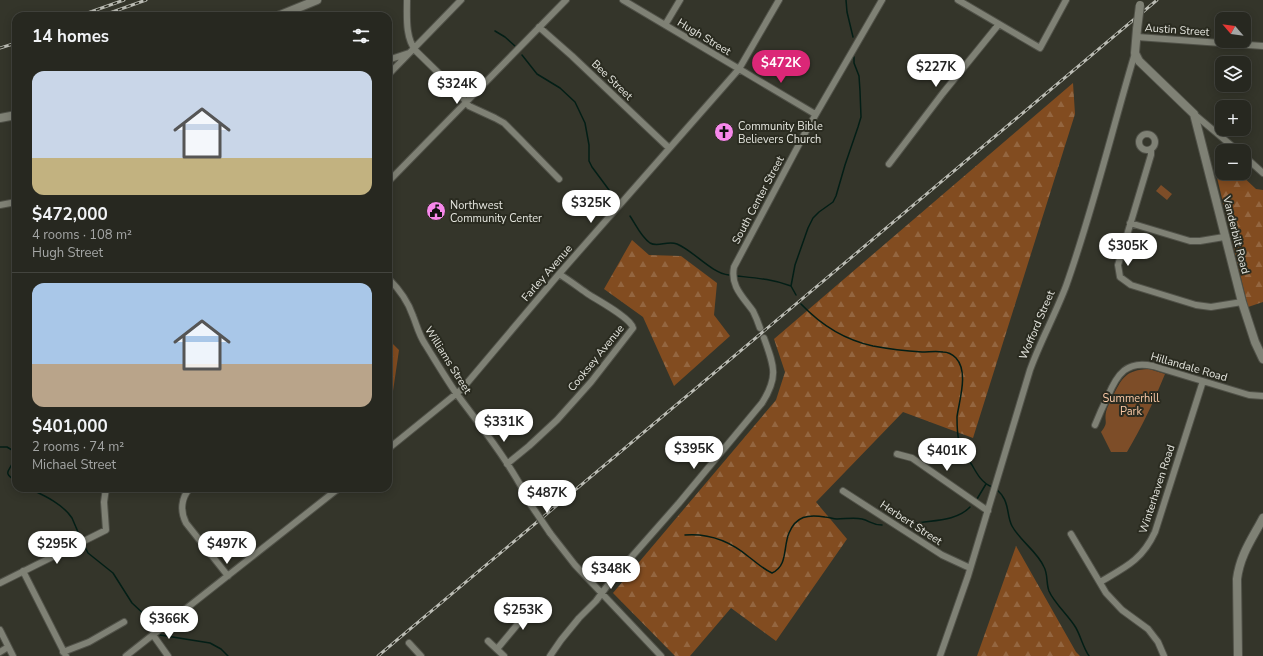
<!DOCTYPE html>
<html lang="en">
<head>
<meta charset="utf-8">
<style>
	:root { --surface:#272820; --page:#2f3029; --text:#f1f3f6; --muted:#a4a6a5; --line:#43443e; --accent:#db2777 }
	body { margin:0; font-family:"Nunito Sans",sans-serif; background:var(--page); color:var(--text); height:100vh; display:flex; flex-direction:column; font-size:15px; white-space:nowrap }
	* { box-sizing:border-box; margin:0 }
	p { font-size:13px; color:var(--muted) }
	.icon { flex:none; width:22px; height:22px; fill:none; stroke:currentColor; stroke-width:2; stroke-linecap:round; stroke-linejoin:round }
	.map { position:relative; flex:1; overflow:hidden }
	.panel { position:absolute; left:12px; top:12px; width:380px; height:480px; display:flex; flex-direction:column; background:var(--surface); border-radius:12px; box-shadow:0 2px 10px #0003,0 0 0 1px var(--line) }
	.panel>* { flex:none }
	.needle { width:26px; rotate:298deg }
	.tools { position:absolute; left:1215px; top:12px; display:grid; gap:8px }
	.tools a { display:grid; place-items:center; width:36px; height:36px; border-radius:8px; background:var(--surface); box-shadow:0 2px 10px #0003,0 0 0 1px var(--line); font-size:20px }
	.price { position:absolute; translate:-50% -34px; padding:0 9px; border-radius:14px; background:#fff; color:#222; font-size:13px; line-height:26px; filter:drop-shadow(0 1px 2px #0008) }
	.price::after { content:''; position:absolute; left:50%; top:24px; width:12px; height:9px; margin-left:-6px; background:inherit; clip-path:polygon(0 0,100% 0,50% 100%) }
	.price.selected { background:var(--accent); color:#fff }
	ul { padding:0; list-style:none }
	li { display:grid; align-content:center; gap:8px; height:212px; padding:0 20px }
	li+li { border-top:1px solid var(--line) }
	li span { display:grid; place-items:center; height:124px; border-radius:12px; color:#555 }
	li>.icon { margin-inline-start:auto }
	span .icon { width:72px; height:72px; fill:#fffc; stroke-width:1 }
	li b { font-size:17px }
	h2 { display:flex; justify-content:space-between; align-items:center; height:48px; padding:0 20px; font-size:17px }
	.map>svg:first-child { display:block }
	.forest { fill:url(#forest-firs) }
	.green { fill:#7d4d28 }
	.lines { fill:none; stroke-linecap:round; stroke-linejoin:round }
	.stream { stroke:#031e16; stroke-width:1.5 }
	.street-casing { stroke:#505148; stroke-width:8 }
	.secondary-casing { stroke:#505148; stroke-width:10 }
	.street { stroke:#7f8175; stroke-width:6 }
	.secondary { stroke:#7f8175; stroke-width:8 }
	.rail-casing { stroke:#bbbcb4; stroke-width:3 }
	.rail { stroke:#2a2b20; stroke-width:1.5; stroke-dasharray:4.5; stroke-linecap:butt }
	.street-bridge-casing { stroke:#505148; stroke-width:8; stroke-linecap:butt }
	.secondary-bridge-casing { stroke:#505148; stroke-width:10; stroke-linecap:butt }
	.street-bridge { stroke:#7f8175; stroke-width:6 }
	.secondary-bridge { stroke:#7f8175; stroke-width:8 }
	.labels { text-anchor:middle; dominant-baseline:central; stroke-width:4; stroke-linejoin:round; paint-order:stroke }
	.street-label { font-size:11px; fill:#e5e6df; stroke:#2a2b20 }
	.poi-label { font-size:11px; fill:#e5e6df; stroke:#2a2b20; text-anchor:start }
	.park-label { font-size:11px; fill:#fbc9a6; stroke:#2a2b20 }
</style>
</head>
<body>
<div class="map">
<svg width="1263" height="656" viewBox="0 0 1263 656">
	<defs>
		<pattern id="forest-firs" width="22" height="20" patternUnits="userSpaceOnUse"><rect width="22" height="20" fill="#824c20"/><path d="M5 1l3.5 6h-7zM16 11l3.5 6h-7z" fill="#946640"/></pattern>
	</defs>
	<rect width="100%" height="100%" fill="#34352a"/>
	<path class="forest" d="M1073 83 1075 114 973 438 903 412 816 502 847 539 776 641 731 608 690 656H675L613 593 776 400 785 372 774 339Z
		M1222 164V173H1239L1256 189 1263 190V302L1248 307 1214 165Z
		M632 240 649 255 681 256 717 283 714 315 730 336 674 386 643 317 604 289Z
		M388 339 399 350 393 391 388 396Z
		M1016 546 1076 652 1080 656H977Z"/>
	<path class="green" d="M1161 185 1172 194 1167 200 1156 191Z
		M1149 369 1165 374C1154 401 1142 427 1127 452H1111L1101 432C1109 422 1104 422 1106 412 1107 407 1110 402 1112 398 1122 378 1125 370 1149 369Z"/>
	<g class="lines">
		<path class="stream" d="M846 0 847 12 853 37
			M495 31 505 37 515 46
			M522 55 537 74 560 88 575 102 585 123 589 145V161L592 167 615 198
			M630 216C636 225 641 237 650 243 658 248 667 240 677 244 694 251 711 273 729 275
			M737 276C756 278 772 279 791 286L796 295
			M791 286 795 265 808 228 813 218 819 212 833 202 836 196 845 165 858 127 861 117 860 91 859 76 854 63V57
			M801 304C821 325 845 340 873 346 889 349 906 351 922 352 929 352 936 351 943 352 948 352 953 355 956 358 969 372 959 401 957 417 957 425 957 434 959 441 961 450 967 458 972 465 977 474 982 483 992 487
			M0 447H7L12 450C13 453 14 456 13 460 12 471 0 471 16 481
			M28 488C43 495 62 503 72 518 75 525 78 532 81 539
			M997 490C999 492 1002 494 1003 497 1009 505 1007 517 1012 526 1020 541 1037 551 1044 567 1048 574 1046 583 1049 591 1054 603 1069 616 1076 628 1081 637 1083 647 1089 656
			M977 499 986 484
			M916 523C934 520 957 521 970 507
			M685 535C710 533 730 541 749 557 757 563 763 569 772 573 788 566 783 547 789 533 796 516 808 514 825 517 829 517 833 519 837 519 845 519 854 517 862 519 870 521 872 525 882 525
			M84 545 88 553 113 573 132 603 147 617 153 631
			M160 635 210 643 221 649 228 656"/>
		<g class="street-casing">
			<path id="street" d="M407 0C407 16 405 38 416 51L459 93 469 106 495 118 504 123 518 137 559 179
				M623 0 815 114
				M958 0 1040 48 1066 0
				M665 25 680 0
				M539 27 572 56 669 148
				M1137 37 1263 46
				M388 60 409 53
				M388 75 461 0
				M1194 114 1238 151
				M1139 142a8 8 0 1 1 16 0a8 8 0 1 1-16 0Z
				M1151 150V155L1118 265 1120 277 1131 285 1196 305 1211 307 1242 302
				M1244 156 1263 173
				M889 164 943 93 999 24
				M388 182 566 0
				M0 205 16 202
				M1130 223 1190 241H1200L1224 237
				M388 278C399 289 408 301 413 316 417 326 419 335 425 344 435 360 445 377 456 393 483 429 511 464 531 505
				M760 328C758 322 756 317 753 311 743 297 730 286 734 267L805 133 882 0
				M1095 425C1099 415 1103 406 1108 396 1117 374 1127 360 1153 366L1249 395 1263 396
				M388 449 462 389 559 274 739 69 779 0
				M897 454 912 458 988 511
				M507 464 529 446 557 420 591 382 633 328C631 318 597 300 588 294 578 287 569 280 559 274
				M190 488C181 498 180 511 186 523L228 576
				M843 491 942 555 970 568
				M550 533 575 565 661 656
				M1071 534 1106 593 1122 610 1148 629 1158 642 1164 656
				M23 571 66 656
				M1100 582C1126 567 1142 560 1155 532L1203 381
				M0 583 106 530 104 502 106 488
				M0 630 13 656
				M153 635 168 656
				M488 641 504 656
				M409 643 421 656
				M497 649 537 601
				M0 652 8 647
				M63 652 89 642 124 622
				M126 656 339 488
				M550 656 561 640 579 618 596 601 613 578 679 503 762 403C779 376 774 366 764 338
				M940 656 968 576 1030 370C1040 342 1055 315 1066 286 1093 210 1112 130 1135 53"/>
		</g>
		<g class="secondary-casing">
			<path id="secondary" d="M278 16 317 0
				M1137 29 1135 53 1139 61 1194 114 1242 302 1255 342 1263 359
				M0 118 16 115
				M1238 656 1237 579C1240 555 1252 539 1263 518"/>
		</g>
		<use href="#street" class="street"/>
		<use href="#secondary" class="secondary"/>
		<g class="rail-casing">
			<path id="rail" d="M79 16 124 0
				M101 16 146 0
				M0 48 16 43
				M378 656 1157 0"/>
		</g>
		<use href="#rail" class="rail"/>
		<g class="street-bridge-casing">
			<path id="street-bridge" d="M531 505 550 533"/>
		</g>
		<g class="secondary-bridge-casing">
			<path id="secondary-bridge" d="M1137 29 1140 5"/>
		</g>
		<use href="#street-bridge" class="street-bridge"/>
		<use href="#secondary-bridge" class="secondary-bridge"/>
	</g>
	<defs>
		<g id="church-disc" transform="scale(1)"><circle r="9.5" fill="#f788eb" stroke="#2a2b20"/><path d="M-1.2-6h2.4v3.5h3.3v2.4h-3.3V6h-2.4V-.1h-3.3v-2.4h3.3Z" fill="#111"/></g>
		<g id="civic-disc" transform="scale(1)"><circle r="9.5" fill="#f788eb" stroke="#2a2b20"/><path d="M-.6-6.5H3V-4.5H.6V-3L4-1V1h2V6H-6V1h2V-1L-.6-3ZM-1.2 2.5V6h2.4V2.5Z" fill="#111"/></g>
	</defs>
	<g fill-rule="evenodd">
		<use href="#church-disc" x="724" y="132"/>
		<use href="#civic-disc" x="436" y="211"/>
	</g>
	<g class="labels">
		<g class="street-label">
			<text transform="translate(1177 30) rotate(4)">Austin Street</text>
			<text transform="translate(704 37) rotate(31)">Hugh Street</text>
			<text transform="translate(612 80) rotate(44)">Bee Street</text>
			<text transform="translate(758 200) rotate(-62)">South Center Street</text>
			<text transform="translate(1236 235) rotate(76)">Vanderbilt Road</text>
			<text transform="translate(547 273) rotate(-49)">Farley Avenue</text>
			<text transform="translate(1037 325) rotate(-67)">Wofford Street</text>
			<text transform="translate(596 358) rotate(-51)">Cooksey Avenue</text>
			<text transform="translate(448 360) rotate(58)">Williams Street</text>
			<text transform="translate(1189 367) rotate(16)">Hillandale Road</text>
			<text transform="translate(1157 489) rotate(-72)">Winterhaven Road</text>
			<text transform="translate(911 523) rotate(33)">Herbert Street</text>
		</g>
		<g class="poi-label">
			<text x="738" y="126">Community Bible<tspan x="738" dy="13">Believers Church</tspan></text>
			<text x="450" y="205">Northwest<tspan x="450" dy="13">Community Center</tspan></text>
		</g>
		<g class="park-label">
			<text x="1131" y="398">Summerhill<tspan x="1131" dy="13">Park</tspan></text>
		</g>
	</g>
</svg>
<div class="tools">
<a><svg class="needle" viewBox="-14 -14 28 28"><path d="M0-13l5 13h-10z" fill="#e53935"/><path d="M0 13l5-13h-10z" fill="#a4a6a5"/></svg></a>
<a><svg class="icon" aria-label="layers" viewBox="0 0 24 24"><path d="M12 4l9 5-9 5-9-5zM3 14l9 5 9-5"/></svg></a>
<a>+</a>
<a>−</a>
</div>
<b class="price selected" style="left:781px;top:84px">$472K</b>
<b class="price" style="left:936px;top:88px">$227K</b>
<b class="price" style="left:457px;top:105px">$324K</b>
<b class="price" style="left:591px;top:224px">$325K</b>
<b class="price" style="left:1128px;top:267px">$305K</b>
<b class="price" style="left:504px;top:443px">$331K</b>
<b class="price" style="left:694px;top:470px">$395K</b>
<b class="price" style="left:947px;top:472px">$401K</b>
<b class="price" style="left:547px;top:514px">$487K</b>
<b class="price" style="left:57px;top:565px">$295K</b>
<b class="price" style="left:227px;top:565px">$497K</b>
<b class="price" style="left:611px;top:590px">$348K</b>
<b class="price" style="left:523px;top:631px">$253K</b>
<b class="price" style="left:169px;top:640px">$366K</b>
<section class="panel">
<h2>14 homes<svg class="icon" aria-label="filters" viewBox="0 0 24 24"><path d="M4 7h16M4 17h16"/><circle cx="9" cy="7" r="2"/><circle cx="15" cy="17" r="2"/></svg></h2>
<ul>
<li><span style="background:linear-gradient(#c9d6e8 70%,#c2b280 0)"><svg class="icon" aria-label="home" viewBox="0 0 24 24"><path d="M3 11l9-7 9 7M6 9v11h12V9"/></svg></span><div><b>$472,000</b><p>4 rooms · 108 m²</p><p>Hugh Street</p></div></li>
<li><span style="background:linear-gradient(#a9c7e8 65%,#b9a48a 0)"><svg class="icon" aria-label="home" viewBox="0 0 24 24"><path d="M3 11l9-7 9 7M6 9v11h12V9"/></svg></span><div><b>$401,000</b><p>2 rooms · 74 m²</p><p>Michael Street</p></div></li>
</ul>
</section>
</div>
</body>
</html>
